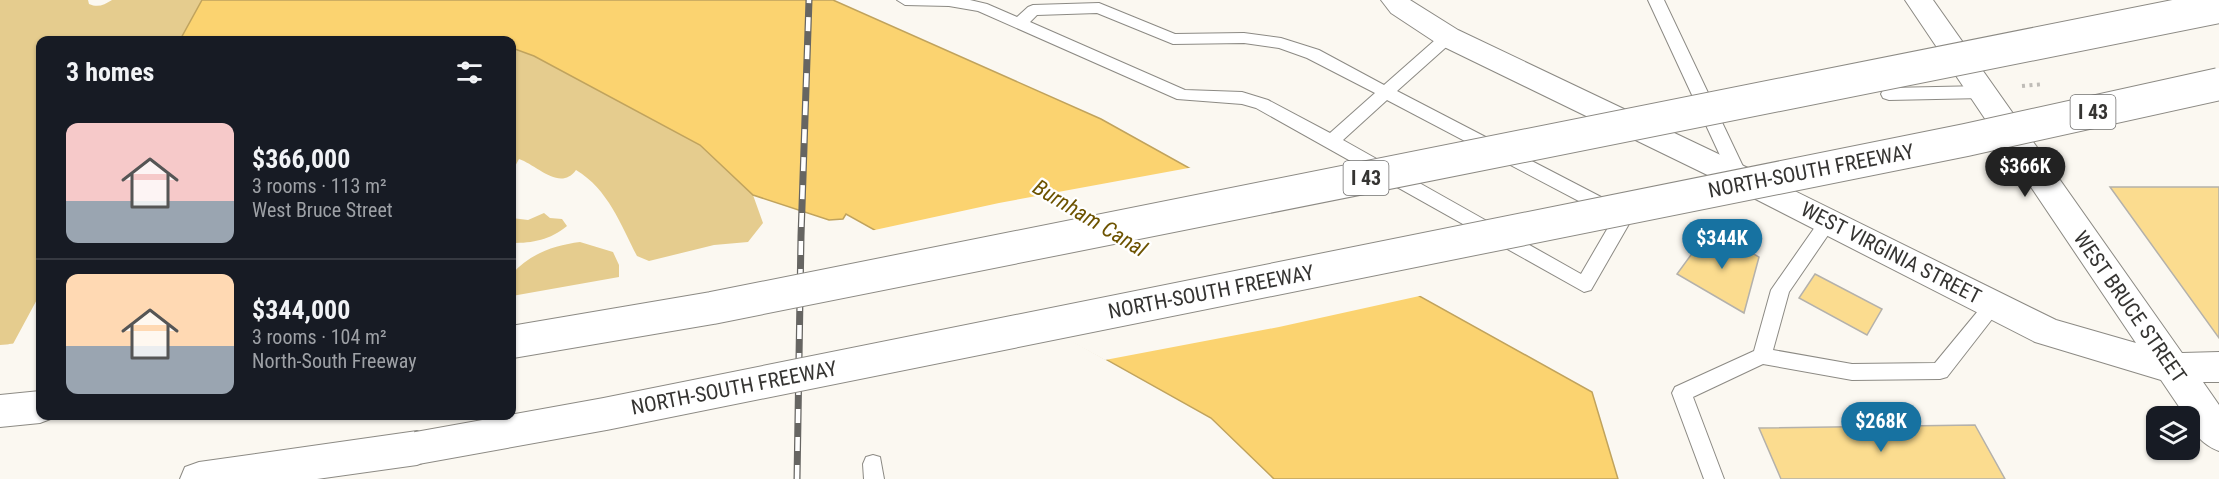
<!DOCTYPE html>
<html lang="en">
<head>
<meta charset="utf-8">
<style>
	:root { --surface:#171b24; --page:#20242c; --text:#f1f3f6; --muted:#9ea1a6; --line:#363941; --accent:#1772a1 }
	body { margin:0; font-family:"Roboto Condensed",sans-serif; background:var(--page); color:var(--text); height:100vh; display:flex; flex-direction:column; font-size:22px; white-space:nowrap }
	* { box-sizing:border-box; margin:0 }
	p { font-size:20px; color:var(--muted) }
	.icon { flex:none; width:33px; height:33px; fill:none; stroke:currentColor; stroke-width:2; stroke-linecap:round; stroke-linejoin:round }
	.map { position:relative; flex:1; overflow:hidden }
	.sheet { position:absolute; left:36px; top:36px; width:480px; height:384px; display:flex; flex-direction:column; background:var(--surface); border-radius:12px; box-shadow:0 2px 4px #0004 }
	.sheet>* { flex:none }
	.tools { position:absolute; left:2146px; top:406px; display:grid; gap:12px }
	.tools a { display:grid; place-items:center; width:54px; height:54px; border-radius:12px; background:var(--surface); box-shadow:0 2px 4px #0004; font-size:30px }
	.price { position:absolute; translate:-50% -51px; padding:0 14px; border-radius:21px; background:var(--accent); color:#fff; font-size:20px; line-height:39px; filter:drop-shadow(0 2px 3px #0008) }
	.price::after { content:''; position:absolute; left:50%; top:36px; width:18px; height:14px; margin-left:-9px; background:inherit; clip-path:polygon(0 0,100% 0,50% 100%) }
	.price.current { background:#222; color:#fff }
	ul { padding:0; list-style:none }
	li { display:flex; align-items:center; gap:18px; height:150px; padding:0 30px }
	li+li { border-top:2px solid var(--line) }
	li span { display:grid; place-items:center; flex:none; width:168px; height:120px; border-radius:12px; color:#555 }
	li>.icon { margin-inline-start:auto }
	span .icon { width:72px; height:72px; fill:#fffc; stroke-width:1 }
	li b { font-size:26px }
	h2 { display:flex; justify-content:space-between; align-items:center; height:72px; padding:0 30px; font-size:26px }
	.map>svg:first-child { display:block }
	.green { fill:#e5cc8e }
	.water { fill:#fbd370; stroke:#c0a35d; stroke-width:1.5 }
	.pier { fill:#fbf8f1 }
	.building { fill:#fbdc8f; stroke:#b4b1ab; stroke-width:1.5 }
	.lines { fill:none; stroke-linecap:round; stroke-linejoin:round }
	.service-casing { stroke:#8c8a84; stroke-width:2 }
	.minor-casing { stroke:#8c8a84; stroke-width:2 }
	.motorway-casing { stroke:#8c8a84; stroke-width:2 }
	.path { stroke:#bfbcb7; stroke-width:4; stroke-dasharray:3 4.5; stroke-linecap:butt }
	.service { fill:#fff; fill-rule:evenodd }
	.minor { fill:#fff; fill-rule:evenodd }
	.motorway { fill:#fff; fill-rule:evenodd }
	.rail-casing { stroke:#666562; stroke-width:7 }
	.rail { stroke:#fff; stroke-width:4.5; stroke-dasharray:14; stroke-linecap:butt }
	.motorway-bridge-casing { stroke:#8c8a84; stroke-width:34; stroke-linecap:butt }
	.motorway-bridge { stroke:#fff; stroke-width:32 }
	.labels { text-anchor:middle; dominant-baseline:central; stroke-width:4.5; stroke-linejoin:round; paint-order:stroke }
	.shield { fill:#fff; stroke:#727170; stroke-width:1.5 }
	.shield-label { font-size:20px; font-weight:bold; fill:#353432 }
	.street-label { font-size:21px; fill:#353432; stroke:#fff }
	.water-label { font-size:22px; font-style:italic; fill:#6d5300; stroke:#fff }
</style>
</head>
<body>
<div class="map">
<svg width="2219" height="479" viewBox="0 0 2219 479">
	<rect width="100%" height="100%" fill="#fbf8f1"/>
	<path class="green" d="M0 0H88L89 4C98 8 104 5 112 0H202L180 40H40V294L13 344 0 345Z
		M512 48 534 56 700 145 753 195 763 223 748 242 714 245 649 261 637 256C621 225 608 189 576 170 560 192 537 165 519 159L512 172Z
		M544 213 550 218 562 219 567 226C550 240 533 243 512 243V218L528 220Z
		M580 242 613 252 619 265V277L512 296V274C529 254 555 245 580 242Z"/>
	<path class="water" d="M202 0H833L1101 119 1592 392 1618 479H1274L1211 418 846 214 843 219 829 220 753 195 700 145 534 56 512 48V40H180Z"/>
	<path class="pier" d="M1194 167 1424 295 1279 327 1105 360 870 231 999 203Z
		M40 341V416H259L229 479H0V359L9 344Z"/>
	<path class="building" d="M2110 187H2219V338Z
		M1710 229 1759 257 1744 313 1677 274Z
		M1815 274 1882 309 1867 335 1799 298Z
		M1975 425 2005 479H1781L1759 428Z"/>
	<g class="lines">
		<g class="service-casing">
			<path id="service" d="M897 0H970L987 4 1017 17 1028 7 1033 5 1099 3 1175 34 1244 33 1281 38 1319 50 1384 85 1443 33H1453L1456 37 1453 41 1397 91 1630 212 1633 217 1591 290 1584 292 1256 108 1242 104 1177 99 978 11 949 6 905 5ZM1097 13 1173 44 1244 43 1279 48 1307 58 1375 93 1330 133 1268 100 1242 92 1185 90 1030 22 1037 15ZM1387 100 1613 219 1581 274 1343 140Z
				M1648 0H1664L1748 177 1745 181 1739 183 1733 181 1730 177Z
				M1983 86 1989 88 1991 92 1989 96 1983 98 1889 100 1883 98 1881 94 1883 90 1889 88Z
				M1828 215 1834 217 1837 222 1789 292 1773 350 1852 364 1935 363 1987 300 1994 297 2001 300 2003 305 1947 377 1940 379 1852 380 1763 364 1693 397 1724 479H1704L1672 393 1675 387 1754 351 1771 290 1822 217Z
				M873 455 880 457 884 479H864L863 464 866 457Z"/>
		</g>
		<g class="minor-casing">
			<path id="minor" d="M1381 0H1410L1458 30 1750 169 2056 320 2136 343 1905 0H1933L2182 353 2219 352V382H2203L2219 405V451C2205 446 2190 433 2190 417H2186L2161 380 2035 342 1728 185 1438 44 1391 13Z"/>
		</g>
		<g class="motorway-casing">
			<path id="motorway" d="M40 391V416H54L53 418 40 423 0 427V395Z
				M417 431 430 436 436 448 430 460 417 465 317 479H180L185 467 199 462Z"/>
		</g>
		<path class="path" d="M2022 86 2044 84"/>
		<use href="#service" class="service"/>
		<use href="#minor" class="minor"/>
		<use href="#motorway" class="motorway"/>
		<g class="rail-casing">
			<path id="rail" d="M797 479 801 236 809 0"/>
		</g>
		<use href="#rail" class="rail"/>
		<g class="motorway-bridge-casing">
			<path id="motorway-bridge" d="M512 342 712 308 2219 7
				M417 448 605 414 1966 140 2219 84"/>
		</g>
		<use href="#motorway-bridge" class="motorway-bridge"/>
	</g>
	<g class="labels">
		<g class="shield">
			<rect x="2070.5" y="95" width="45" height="34" rx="4.5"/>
			<rect x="1343.5" y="161" width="45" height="34" rx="4.5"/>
		</g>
		<g class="shield-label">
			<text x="2093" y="112">I 43</text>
			<text x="1366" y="178">I 43</text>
		</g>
		<g class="street-label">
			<text transform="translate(1811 171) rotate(-11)">NORTH-SOUTH FREEWAY</text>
			<text transform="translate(1891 253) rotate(27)">WEST VIRGINIA STREET</text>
			<text transform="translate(1211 292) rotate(-11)">NORTH-SOUTH FREEWAY</text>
			<text transform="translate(2130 307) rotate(55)">WEST BRUCE STREET</text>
			<text transform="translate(734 388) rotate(-11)">NORTH-SOUTH FREEWAY</text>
		</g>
		<g class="water-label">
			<text transform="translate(1090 218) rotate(31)">Burnham Canal</text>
		</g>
	</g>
</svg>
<div class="tools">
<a><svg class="icon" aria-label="layers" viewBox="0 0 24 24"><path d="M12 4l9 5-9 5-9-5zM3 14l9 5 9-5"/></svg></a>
</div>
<b class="price current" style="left:2025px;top:198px">$366K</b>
<b class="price" style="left:1722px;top:270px">$344K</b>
<b class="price" style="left:1881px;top:453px">$268K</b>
<section class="sheet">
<h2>3 homes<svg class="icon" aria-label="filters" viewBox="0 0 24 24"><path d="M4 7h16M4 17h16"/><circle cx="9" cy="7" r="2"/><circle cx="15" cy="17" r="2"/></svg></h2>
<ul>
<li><span style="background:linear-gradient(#f6c9c9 65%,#9aa5b1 0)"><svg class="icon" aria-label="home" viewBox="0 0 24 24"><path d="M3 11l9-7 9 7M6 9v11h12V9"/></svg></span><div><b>$366,000</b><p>3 rooms · 113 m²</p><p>West Bruce Street</p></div></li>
<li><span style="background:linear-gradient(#ffd9b3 60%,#9aa5b1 0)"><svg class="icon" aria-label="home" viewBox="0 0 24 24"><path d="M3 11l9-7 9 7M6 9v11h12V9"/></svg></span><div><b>$344,000</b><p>3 rooms · 104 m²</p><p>North-South Freeway</p></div></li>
</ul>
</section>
</div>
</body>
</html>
